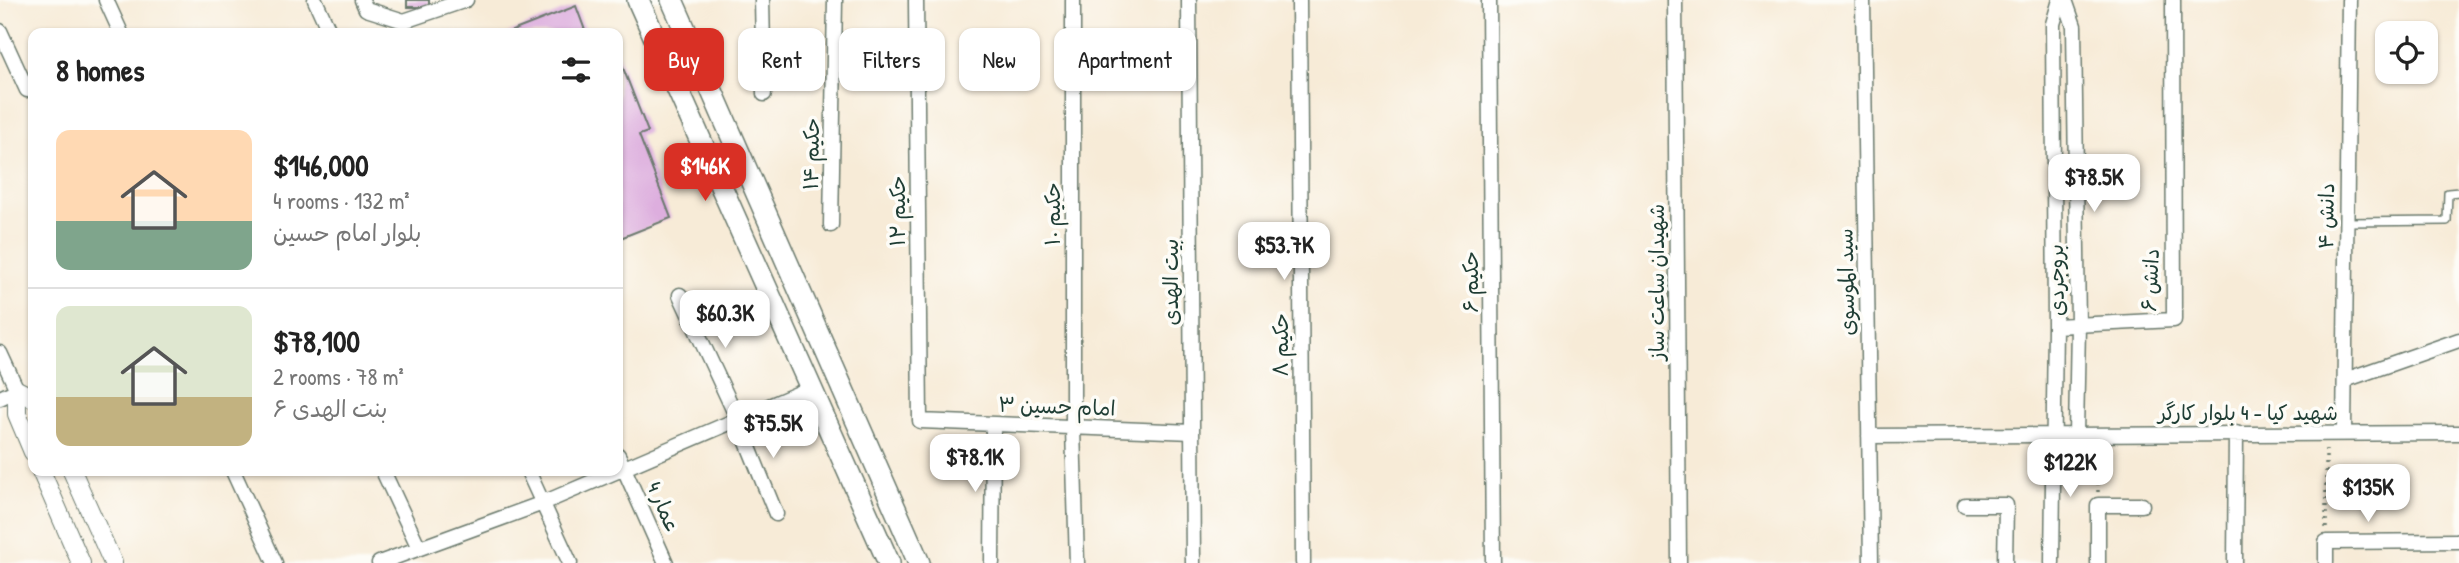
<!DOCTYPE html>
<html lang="en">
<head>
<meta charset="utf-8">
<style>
	:root { --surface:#fff; --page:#f2f2f2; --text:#222; --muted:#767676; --line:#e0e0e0; --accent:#d93025 }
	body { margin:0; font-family:"Patrick Hand","Playpen Sans Arabic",sans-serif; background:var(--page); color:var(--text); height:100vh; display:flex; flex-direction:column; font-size:26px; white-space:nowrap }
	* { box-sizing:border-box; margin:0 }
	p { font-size:23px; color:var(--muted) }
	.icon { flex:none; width:38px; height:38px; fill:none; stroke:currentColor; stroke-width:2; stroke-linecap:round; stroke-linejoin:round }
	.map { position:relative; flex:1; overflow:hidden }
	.details { position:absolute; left:28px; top:28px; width:595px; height:448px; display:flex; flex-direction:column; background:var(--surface); border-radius:14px; box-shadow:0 2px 5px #0004 }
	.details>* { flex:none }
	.hud { position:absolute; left:644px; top:28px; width:665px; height:63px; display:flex; gap:14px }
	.buttons { position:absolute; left:2375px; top:21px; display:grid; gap:14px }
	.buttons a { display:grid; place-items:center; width:63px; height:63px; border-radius:14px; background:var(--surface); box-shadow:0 2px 5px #0004; font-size:35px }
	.price { position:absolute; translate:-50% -60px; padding:0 16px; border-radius:14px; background:#fff; color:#222; font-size:23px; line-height:46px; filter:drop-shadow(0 2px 4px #0008) }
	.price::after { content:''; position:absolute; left:50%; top:42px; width:21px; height:16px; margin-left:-10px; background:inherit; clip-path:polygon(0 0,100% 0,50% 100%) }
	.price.current { background:var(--accent); color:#fff }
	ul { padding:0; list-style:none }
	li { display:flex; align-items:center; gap:21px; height:175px; padding:0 28px }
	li+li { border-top:2px solid var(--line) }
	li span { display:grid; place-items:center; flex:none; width:196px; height:140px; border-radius:14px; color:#555 }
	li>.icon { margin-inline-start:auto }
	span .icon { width:84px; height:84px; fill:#fffc; stroke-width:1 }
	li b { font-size:30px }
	h2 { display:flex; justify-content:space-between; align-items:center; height:84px; padding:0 28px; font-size:30px }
	.chip { padding:0 24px; border-radius:14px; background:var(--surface); box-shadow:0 2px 5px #0004; font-size:24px; line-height:63px }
	.chip.current { background:var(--accent); color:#fff }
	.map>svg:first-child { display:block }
	.building { fill:#ddaede }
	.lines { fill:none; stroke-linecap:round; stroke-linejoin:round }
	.service-casing { stroke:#6b7a6d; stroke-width:10 }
	.minor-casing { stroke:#6b7a6d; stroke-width:17 }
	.tertiary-casing { stroke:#6b7a6d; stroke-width:20 }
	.secondary-casing { stroke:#6b7a6d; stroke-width:24 }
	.path { stroke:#6b7a6d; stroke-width:3.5; stroke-dasharray:2 5; stroke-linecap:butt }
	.service { stroke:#fff; stroke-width:7 }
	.minor { stroke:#fff; stroke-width:14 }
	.tertiary { stroke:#fff; stroke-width:18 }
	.secondary { stroke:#fff; stroke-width:21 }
	.labels { text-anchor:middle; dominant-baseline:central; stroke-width:7; stroke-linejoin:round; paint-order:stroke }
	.street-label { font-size:21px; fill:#1f3d34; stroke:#fdfcf7 }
</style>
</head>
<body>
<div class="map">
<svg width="2459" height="563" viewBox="0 0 2459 563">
	<rect width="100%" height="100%" fill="#fdfcf7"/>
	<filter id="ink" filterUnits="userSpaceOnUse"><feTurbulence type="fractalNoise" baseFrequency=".0143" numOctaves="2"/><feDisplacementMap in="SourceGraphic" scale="14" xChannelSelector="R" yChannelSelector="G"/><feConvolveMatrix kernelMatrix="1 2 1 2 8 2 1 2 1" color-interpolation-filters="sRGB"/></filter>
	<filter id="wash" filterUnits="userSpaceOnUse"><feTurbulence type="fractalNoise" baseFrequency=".00686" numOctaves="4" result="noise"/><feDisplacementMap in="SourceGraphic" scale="28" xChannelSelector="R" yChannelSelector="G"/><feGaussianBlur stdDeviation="1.57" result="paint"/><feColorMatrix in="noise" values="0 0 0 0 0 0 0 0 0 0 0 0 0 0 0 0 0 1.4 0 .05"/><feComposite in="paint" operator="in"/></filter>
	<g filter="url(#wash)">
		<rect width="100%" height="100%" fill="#f7ebd7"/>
		<g id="blocks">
			<path class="building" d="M407 0H429V7H407Z
				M576 6 586 33H507Z
				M618 55 648 132 639 135 671 218 618 239Z"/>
		</g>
	</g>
	<g filter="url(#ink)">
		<use href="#blocks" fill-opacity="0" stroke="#6b7a6d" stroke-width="2"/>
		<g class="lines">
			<g class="service-casing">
				<path id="service" d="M2347 222 2447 221 2448 193 2459 192"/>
			</g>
			<g class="minor-casing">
				<path id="minor" d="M106 0 121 33
					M315 0 330 33
					M362 0 366 9 404 21 466 0
					M762 0 764 94
					M916 0 920 421 1192 432
					M1073 0V429L1077 563
					M1189 0 1193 563
					M1299 0 1303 563
					M1489 0 1493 563
					M1675 0 1679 563
					M1863 0 1871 563
					M2065 0 2074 26 2078 325 2076 435
					M0 31 27 90
					M831 225 835 0
					M680 295 738 420 776 514
					M2055 326 2174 320 2173 0
					M0 353 17 390 0 398
					M2345 380 2459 340
					M2344 432 2349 0
					M1869 436 2459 433
					M618 455 666 563
					M233 471 275 563
					M383 471 419 548
					M528 471 570 563
					M1965 505H2006L2005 563
					M379 563 543 503 811 388
					M992 563 993 425
					M2052 563 2055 326 2053 24 2060 0
					M2098 563V505H2142
					M2235 563 2236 433
					M2326 563V542L2459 541"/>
			</g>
			<g class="tertiary-casing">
				<path id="tertiary" d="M33 398 17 390V414L33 452
					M41 471 81 563
					M72 471 113 563"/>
			</g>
			<g class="secondary-casing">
				<path id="secondary" d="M638 0 889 563
					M672 0 919 563"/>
			</g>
			<path class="path" d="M2098 492V448
				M2326 528V449"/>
			<use href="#service" class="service"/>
			<use href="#minor" class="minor"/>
			<use href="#tertiary" class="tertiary"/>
			<use href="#secondary" class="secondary"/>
		</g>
	</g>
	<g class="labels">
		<g class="street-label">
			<text transform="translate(811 154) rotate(-89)">حکیم ۱۴</text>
			<text transform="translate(897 211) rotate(-90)">حکیم ۱۲</text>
			<text transform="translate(1052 214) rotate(-90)">حکیم ۱۰</text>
			<text transform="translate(2326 216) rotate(-89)">دانش ۴</text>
			<text transform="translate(2056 280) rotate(-91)">بروجردی</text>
			<text transform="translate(2150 280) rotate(-87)">دانش ۶</text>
			<text transform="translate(1170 282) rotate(-90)">بیت الهدی</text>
			<text transform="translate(1470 282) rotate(-90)">حکیم ۶</text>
			<text transform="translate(1656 282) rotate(-90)">شهیدان ساعت ساز</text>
			<text transform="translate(1846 282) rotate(-91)">سید الموسوی</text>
			<text transform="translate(1280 345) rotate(-90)">حکیم ۸</text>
			<text transform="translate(1057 406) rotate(2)">امام حسین ۳</text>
			<text x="2248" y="412">شهید کیا - 4 بلوار کارگر</text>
			<text transform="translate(664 507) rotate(66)">عمار 4</text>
		</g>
	</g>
</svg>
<div class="buttons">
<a><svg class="icon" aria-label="locate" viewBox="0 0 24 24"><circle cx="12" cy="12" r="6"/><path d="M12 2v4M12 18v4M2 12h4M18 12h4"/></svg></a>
</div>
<b class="price current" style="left:705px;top:203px">$146K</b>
<b class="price" style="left:2094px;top:214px">$78.5K</b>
<b class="price" style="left:1284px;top:282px">$53.7K</b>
<b class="price" style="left:725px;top:350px">$60.3K</b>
<b class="price" style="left:773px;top:460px">$75.5K</b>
<b class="price" style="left:975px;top:494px">$78.1K</b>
<b class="price" style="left:2070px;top:499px">$122K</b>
<b class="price" style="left:2368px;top:524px">$135K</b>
<div class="hud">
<a class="chip current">Buy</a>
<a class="chip">Rent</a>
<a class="chip">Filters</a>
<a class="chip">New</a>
<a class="chip">Apartment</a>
</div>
<section class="details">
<h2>8 homes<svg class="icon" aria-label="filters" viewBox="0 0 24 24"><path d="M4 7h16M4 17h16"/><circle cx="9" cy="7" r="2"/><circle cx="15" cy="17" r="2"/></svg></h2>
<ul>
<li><span style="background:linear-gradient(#ffd9b3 65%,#7fa58c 0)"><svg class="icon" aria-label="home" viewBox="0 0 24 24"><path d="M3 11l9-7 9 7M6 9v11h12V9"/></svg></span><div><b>$146,000</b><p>4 rooms · 132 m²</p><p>بلوار امام حسین</p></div></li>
<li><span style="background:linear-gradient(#dfe7d0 65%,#c2b280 0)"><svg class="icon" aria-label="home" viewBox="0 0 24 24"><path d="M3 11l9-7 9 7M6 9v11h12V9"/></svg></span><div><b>$78,100</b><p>2 rooms · 78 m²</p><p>بنت الهدی ۶</p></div></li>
</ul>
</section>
</div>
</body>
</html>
